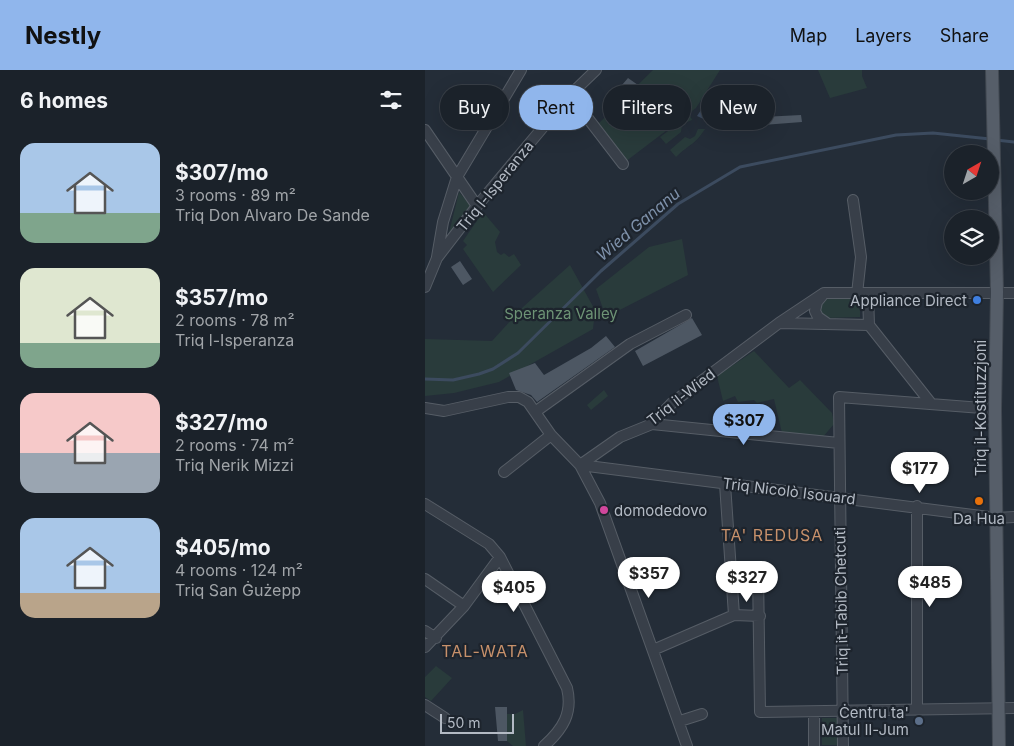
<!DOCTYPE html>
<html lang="en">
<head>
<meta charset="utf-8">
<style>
	:root { --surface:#1b222a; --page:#282f36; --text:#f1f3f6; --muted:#a0a4a8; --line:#393f47; --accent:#90b6ec }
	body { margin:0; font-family:Inter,sans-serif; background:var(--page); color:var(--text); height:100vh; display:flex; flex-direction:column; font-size:19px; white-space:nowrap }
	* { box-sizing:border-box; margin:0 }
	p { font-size:16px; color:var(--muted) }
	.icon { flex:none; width:28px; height:28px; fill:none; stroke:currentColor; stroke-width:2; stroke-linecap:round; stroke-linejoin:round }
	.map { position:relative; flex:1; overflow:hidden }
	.drawer { display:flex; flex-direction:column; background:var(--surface); width:425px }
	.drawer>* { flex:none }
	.top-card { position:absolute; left:15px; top:15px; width:475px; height:45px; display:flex; gap:10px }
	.needle { width:32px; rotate:39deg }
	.buttons { position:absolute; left:519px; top:75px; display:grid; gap:10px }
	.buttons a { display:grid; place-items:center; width:55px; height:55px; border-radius:50%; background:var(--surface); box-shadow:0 5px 20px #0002,0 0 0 1px var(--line); font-size:25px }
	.scale { position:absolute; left:15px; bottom:12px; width:74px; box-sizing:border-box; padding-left:5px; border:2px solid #b3bac4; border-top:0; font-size:14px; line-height:18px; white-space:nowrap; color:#b3bac4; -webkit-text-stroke:4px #1d242d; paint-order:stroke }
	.price { position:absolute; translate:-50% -42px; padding:0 11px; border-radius:18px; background:#fff; color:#222; font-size:16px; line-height:32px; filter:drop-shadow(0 1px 2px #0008) }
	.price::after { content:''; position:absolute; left:50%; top:30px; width:15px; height:11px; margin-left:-8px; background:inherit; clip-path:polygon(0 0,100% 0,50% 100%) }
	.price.active { background:var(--accent); color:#111 }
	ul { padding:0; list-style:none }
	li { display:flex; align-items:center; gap:15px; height:125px; padding:0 20px }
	li span { display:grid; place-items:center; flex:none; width:140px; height:100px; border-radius:15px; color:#555 }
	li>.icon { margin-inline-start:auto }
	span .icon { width:60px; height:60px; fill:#fffc; stroke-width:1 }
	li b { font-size:21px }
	h2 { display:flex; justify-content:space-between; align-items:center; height:60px; padding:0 20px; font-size:21px }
	.chip { padding:0 18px; border-radius:22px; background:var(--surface); box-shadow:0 5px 20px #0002,0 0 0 1px var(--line); font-size:18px; line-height:45px }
	.chip.active { background:var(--accent); color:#111 }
	header { display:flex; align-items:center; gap:30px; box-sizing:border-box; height:70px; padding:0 25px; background:var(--accent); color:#111 }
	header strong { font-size:24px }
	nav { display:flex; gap:28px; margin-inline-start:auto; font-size:18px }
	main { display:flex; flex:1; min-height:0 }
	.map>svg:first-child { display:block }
	.green { fill:#293b3b }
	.water { fill:#3c4b5f }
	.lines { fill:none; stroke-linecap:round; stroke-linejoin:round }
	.stream { stroke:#3c4b5f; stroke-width:3 }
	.building { fill:#4d5763 }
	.minor-casing { stroke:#565d66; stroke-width:12 }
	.major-casing { stroke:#414851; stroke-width:14 }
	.minor { stroke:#383f49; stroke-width:10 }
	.major { stroke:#565e69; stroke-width:12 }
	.shop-dot { fill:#3f7fe0; stroke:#1d242d; stroke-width:2 }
	.food-dot { fill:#e8710a; stroke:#1d242d; stroke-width:2 }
	.hotel-dot { fill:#d1479c; stroke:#1d242d; stroke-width:2 }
	.service-dot { fill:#5c6f8a; stroke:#1d242d; stroke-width:2 }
	.labels { text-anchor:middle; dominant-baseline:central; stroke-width:4.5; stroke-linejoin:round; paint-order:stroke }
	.street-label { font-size:15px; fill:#b3bac4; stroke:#1d242d }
	.poi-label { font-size:15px; fill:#b3bac4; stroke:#1d242d; text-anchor:end }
	.park-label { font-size:15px; fill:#6d9375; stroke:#1d242d }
	.water-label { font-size:16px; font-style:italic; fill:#7e91aa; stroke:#1d242d }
	.neighbourhood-label { font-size:16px; letter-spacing:1px; fill:#c8916b; stroke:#1d242d }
</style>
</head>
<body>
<header>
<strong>Nestly</strong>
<nav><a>Map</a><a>Layers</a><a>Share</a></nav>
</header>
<main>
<section class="drawer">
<h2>6 homes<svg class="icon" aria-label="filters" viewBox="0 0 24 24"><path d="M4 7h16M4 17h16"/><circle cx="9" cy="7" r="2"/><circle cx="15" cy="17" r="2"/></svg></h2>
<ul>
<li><span style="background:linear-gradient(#a9c7e8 70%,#7fa58c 0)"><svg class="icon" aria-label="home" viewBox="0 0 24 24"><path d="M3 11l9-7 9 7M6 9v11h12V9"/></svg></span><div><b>$307/mo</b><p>3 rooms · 89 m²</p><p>Triq Don Alvaro De Sande</p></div></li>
<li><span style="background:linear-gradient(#dfe7d0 75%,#7fa58c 0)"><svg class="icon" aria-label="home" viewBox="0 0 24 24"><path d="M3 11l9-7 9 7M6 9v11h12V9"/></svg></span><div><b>$357/mo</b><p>2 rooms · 78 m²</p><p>Triq l-Isperanza</p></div></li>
<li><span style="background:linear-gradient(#f6c9c9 60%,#9aa5b1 0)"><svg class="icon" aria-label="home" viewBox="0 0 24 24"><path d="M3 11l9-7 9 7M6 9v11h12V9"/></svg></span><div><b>$327/mo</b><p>2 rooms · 74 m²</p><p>Triq Nerik Mizzi</p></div></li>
<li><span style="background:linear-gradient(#a9c7e8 75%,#b9a48a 0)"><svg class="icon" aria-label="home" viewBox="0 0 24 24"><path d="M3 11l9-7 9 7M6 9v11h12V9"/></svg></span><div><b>$405/mo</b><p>4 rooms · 124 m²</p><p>Triq San Ġużepp</p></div></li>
</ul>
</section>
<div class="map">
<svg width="589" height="676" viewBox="0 0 589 676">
	<rect width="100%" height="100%" fill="#242d38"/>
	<path class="green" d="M228 0H295L271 38 200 92 171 56Z
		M393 0H437V6L442 18 405 28Z
		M265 45 267 50 257 54 256 62 241 74 235 67Z
		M273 59H280C270 75 263 75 251 87L245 80 260 67 265 69 270 66Z
		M34 122 46 136 24 163Z
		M58 142 75 162 70 172 72 182 76 185 79 183 84 187 89 184 96 195 68 222 38 179 42 175 38 171Z
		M257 169 263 205 181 247 171 219 224 177Z
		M145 195 170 240 168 259 74 312 29 323 0 326V269L67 271 98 237Z
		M431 228 435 233V247L399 248 396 244 395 235 400 229Z
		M329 281 364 318 375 310 407 343 409 354 397 368 357 363 349 329 332 333 329 330 313 332 310 326 298 331 292 306Z
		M179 320 183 326 166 340 162 335Z
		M11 596 27 608 6 631 0 627V607Z
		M98 640 101 676H88L82 671 81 644H90Z
		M397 648H416L415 675H397Z"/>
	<path class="water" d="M289 30 297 38 283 51 272 46 282 31Z"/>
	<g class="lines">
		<path class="stream" d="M571 70 589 72
			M0 309 28 310 54 304 68 299 93 283 176 201 253 134 315 97 471 65 508 63 565 69"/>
	</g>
	<path class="building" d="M203 8 213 15 206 24 197 15Z
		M376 45 377 52 338 55 337 47Z
		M35 191 47 209 38 215 26 197Z
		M267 248 277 265 218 296 210 281Z
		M181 266 190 277 112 332 106 325 91 320 84 303 110 293 119 305 166 278Z
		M70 637H82V671H73Z"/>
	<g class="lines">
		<g class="minor-casing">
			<path id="minor" d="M145 25 198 94
				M0 60 52 136
				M428 130 436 187 432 224
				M12 187 18 152 32 107 96 0
				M0 217 12 188 52 136 145 25 171 0
				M443 224 444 255
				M397 226 392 232 390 241 393 247 403 254
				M355 253 444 255
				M444 255 505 332
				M0 338 19 341 83 327H94L103 332 126 365 155 395 175 433 262 676
				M110 342 205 274 261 245
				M227 354 414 373
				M155 395 195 367 227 354 247 333 354 253 399 223H589
				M155 395 572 448 589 447
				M79 402 126 365
				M300 414 309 545
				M0 434 64 474 75 487 142 618C148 643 138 659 119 676
				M492 436V639
				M305 502H333L335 642 589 638
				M0 509 39 536
				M0 561 11 568
				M0 577 39 536 75 487
				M228 580 309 545 335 546
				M0 635 20 648
				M255 651 277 644
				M389 676V643
				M418 676 414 327 570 339"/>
		</g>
		<g class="major-casing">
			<path id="major" d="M567 0 572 222 570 339 574 676"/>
		</g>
		<use href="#minor" class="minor"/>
		<use href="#major" class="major"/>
	</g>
	<circle class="shop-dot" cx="552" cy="230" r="5"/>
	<circle class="food-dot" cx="554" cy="431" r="5"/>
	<circle class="hotel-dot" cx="179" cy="440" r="5"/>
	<circle class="service-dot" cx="494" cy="651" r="5"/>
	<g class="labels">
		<g class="street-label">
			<text transform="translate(70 116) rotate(-51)">Triq l-Isperanza</text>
			<text transform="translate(256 327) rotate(-38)">Triq il-Wied</text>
			<text transform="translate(555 338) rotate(-90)">Triq il-Kostituzzjoni</text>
			<text transform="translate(364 421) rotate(7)">Triq Nicolò Isouard</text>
			<text transform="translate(416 531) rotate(-91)">Triq it-Tabib Chetcuti</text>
		</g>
		<g class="poi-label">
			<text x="542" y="230">Appliance Direct</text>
			<text x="189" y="440" text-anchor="start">domodedovo</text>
			<text x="554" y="448" text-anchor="middle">Da Hua</text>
			<text x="484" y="642">Ċentru ta'<tspan x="484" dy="17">Matul Il-Jum</tspan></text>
		</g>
		<g class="park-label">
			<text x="136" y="243">Speranza Valley</text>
		</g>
		<g class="water-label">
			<text transform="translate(213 154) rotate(-40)">Wied Gananu</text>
		</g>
		<g class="neighbourhood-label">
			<text x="347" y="465">TA' REDUSA</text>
			<text x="60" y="581">TAL-WATA</text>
		</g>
	</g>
</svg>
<div class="buttons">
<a><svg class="needle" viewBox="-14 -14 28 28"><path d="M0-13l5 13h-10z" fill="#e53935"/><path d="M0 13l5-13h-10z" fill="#a0a4a8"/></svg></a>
<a><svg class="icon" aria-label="layers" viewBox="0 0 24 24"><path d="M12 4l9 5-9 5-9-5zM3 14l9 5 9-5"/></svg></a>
</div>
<div class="scale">50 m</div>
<b class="price active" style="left:319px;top:376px">$307</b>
<b class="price" style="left:495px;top:424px">$177</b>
<b class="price" style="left:224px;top:529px">$357</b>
<b class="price" style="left:322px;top:533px">$327</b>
<b class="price" style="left:505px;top:538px">$485</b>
<b class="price" style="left:89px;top:543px">$405</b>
<div class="top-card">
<a class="chip">Buy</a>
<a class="chip active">Rent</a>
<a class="chip">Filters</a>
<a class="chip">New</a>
</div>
</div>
</main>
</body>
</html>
